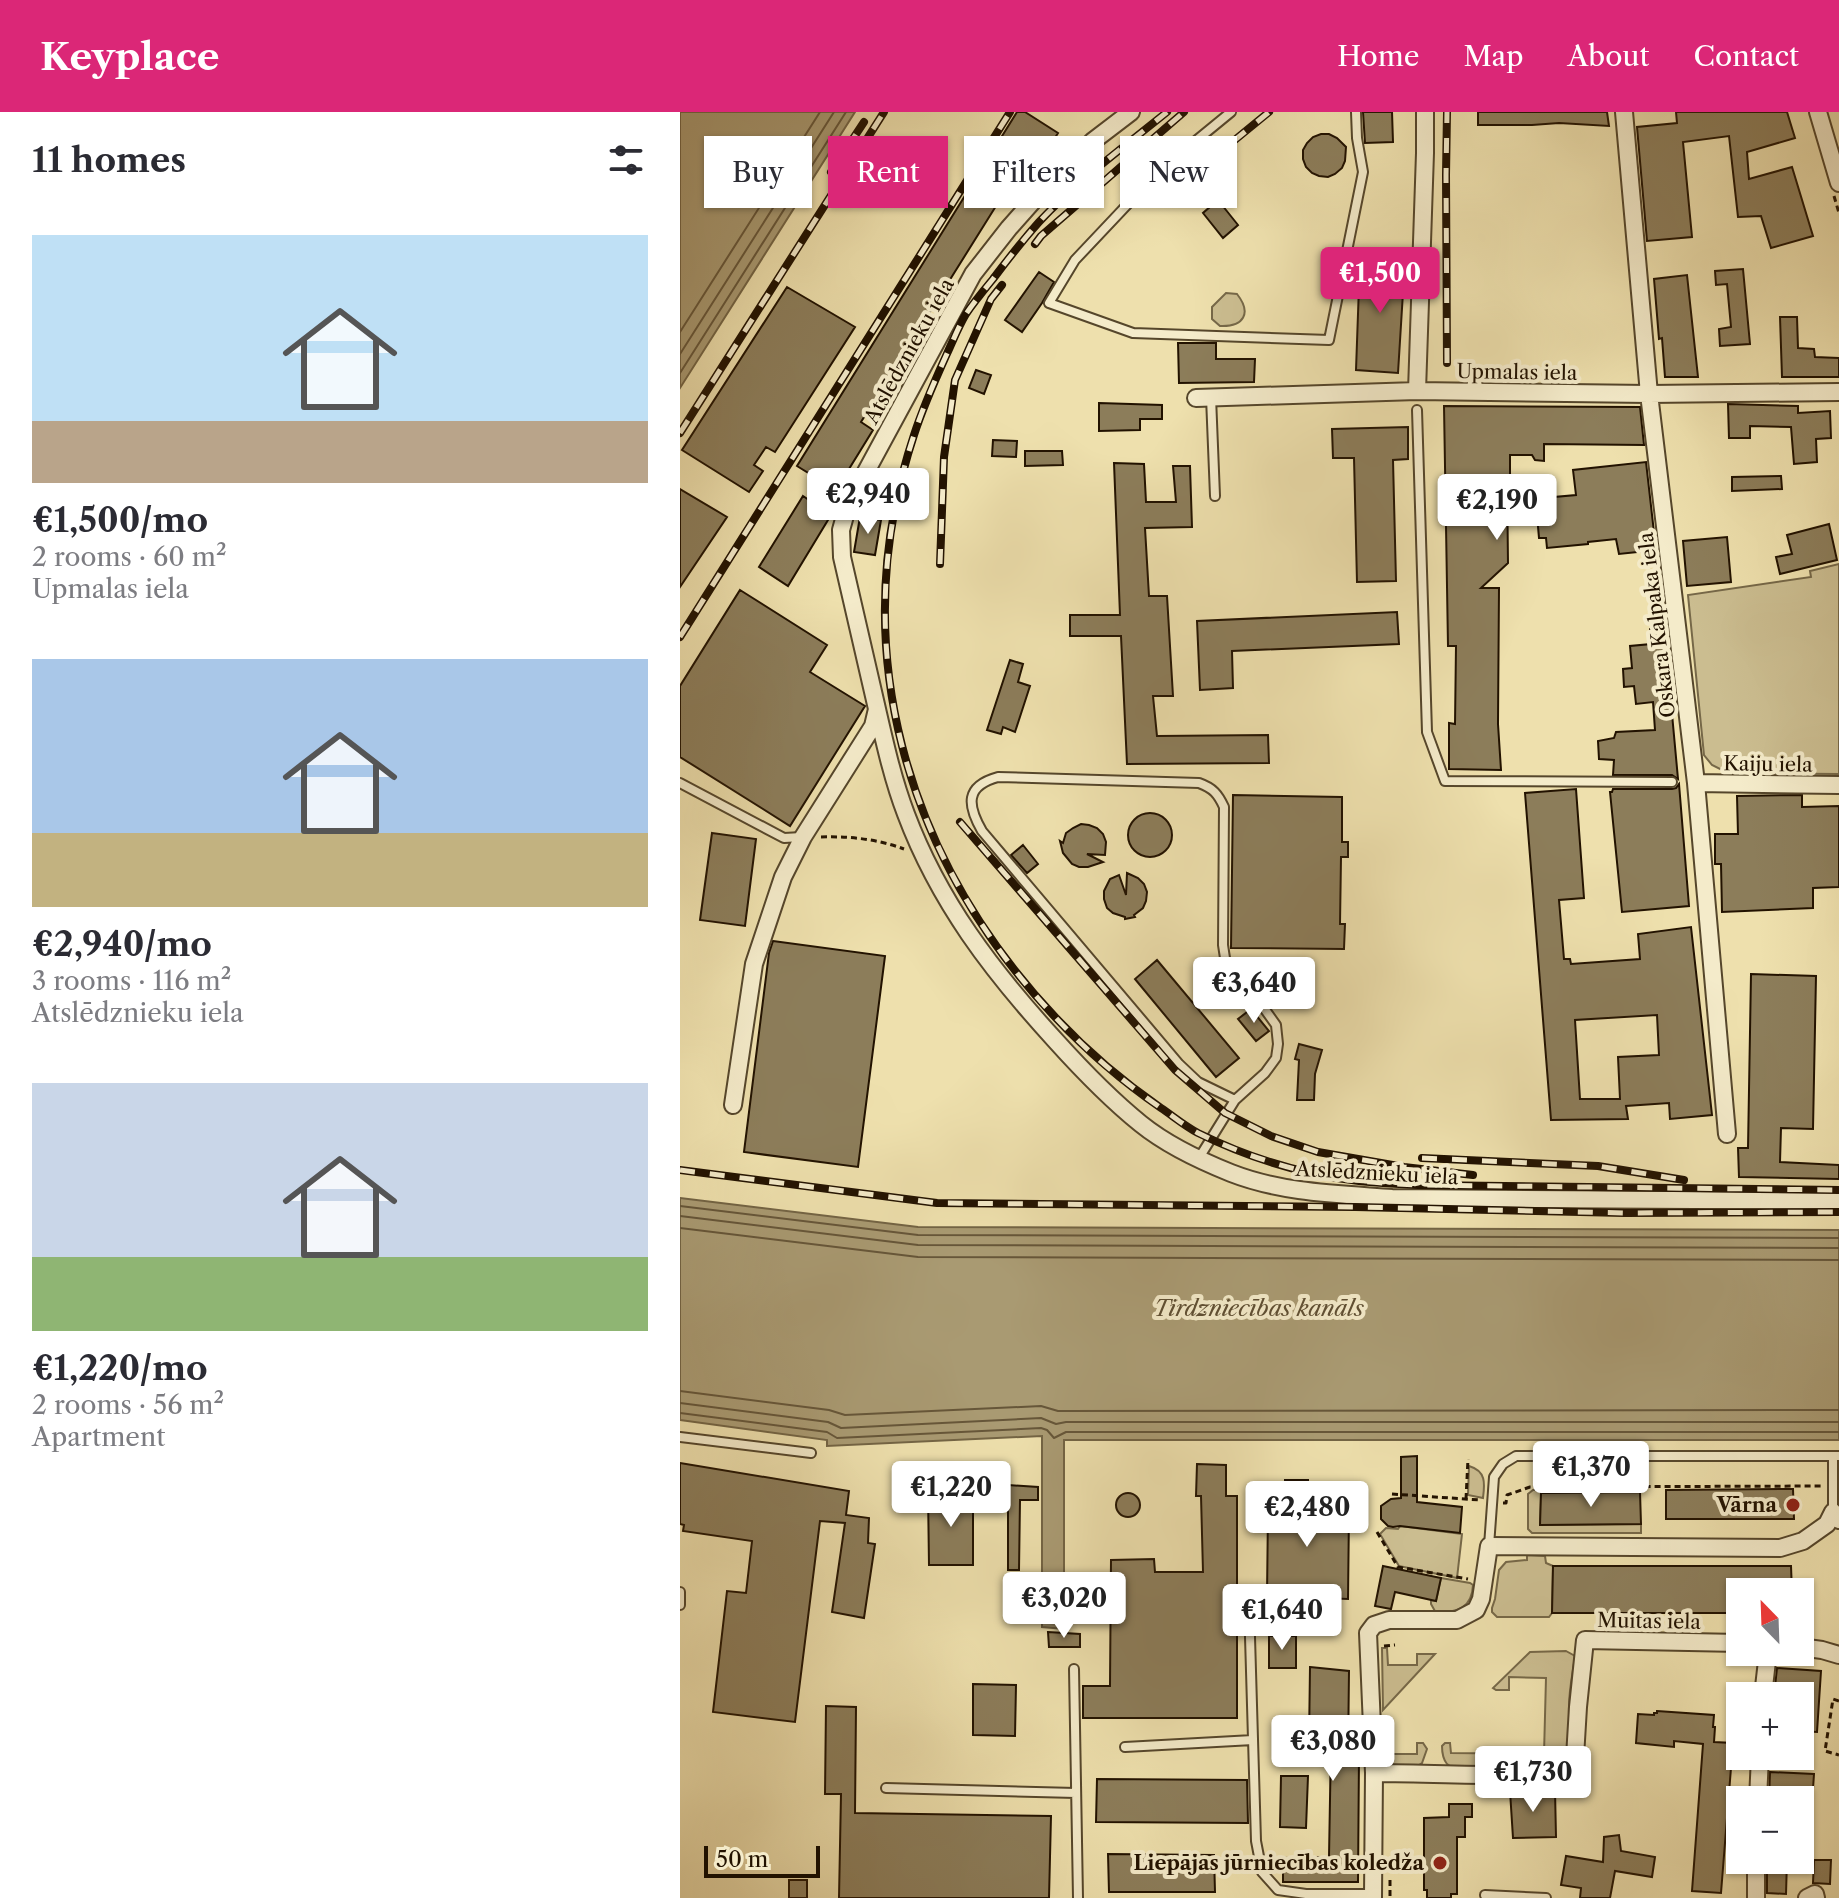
<!DOCTYPE html>
<html lang="en">
<head>
<meta charset="utf-8">
<style>
	:root { --surface:#fff; --page:#f7f7f7; --text:#2b2b33; --muted:#7c7c81; --accent:#db2777 }
	body { margin:0; font-family:"Libre Caslon Text",serif; background:var(--page); color:var(--text); height:100vh; display:flex; flex-direction:column; font-size:30px; white-space:nowrap }
	* { box-sizing:border-box; margin:0 }
	p { font-size:26px; color:var(--muted) }
	.icon { flex:none; width:44px; height:44px; fill:none; stroke:currentColor; stroke-width:2; stroke-linecap:round; stroke-linejoin:round }
	.map { position:relative; flex:1; overflow:hidden }
	.details { display:flex; flex-direction:column; background:var(--surface); width:680px }
	.details>* { flex:none }
	.hud { position:absolute; left:24px; top:24px; width:760px; height:72px; display:flex; gap:16px }
	.needle { width:52px; rotate:337deg }
	.buttons { position:absolute; left:1046px; top:1466px; display:grid; gap:16px }
	.buttons a { display:grid; place-items:center; width:88px; height:88px; border-radius:0px; background:var(--surface); box-shadow:0 2px 6px #0004; font-size:40px }
	.scale { position:absolute; left:24px; bottom:20px; width:116px; box-sizing:border-box; padding-left:8px; border:4px solid #221200; border-top:0; font-size:22px; line-height:28px; white-space:nowrap; color:#221200; -webkit-text-stroke:6px #f4ebca; paint-order:stroke }
	.price { position:absolute; translate:-50% -68px; padding:0 18px; border-radius:8px; background:#fff; color:#222; font-size:26px; line-height:52px; filter:drop-shadow(0 2px 4px #0008) }
	.price::after { content:''; position:absolute; left:50%; top:48px; width:24px; height:18px; margin-left:-12px; background:inherit; clip-path:polygon(0 0,100% 0,50% 100%) }
	.price.on { background:var(--accent); color:#fff }
	ul { padding:0; list-style:none }
	li { display:grid; align-content:center; gap:16px; height:424px; padding:0 32px }
	li span { display:grid; place-items:center; height:248px; border-radius:0px; color:#555 }
	li>.icon { margin-inline-start:auto }
	span .icon { width:144px; height:144px; fill:#fffc; stroke-width:1 }
	li b { font-size:34px }
	h2 { display:flex; justify-content:space-between; align-items:center; height:96px; padding:0 32px; font-size:34px }
	.pill { padding:0 28px; border-radius:0px; background:var(--surface); box-shadow:0 2px 6px #0004; font-size:28px; line-height:72px }
	.pill.on { background:var(--accent); color:#fff }
	header { display:flex; align-items:center; gap:48px; box-sizing:border-box; height:112px; padding:0 40px; background:var(--accent); color:#fff }
	header strong { font-size:38px }
	nav { display:flex; gap:44px; margin-inline-start:auto; font-size:28px }
	main { display:flex; flex:1; min-height:0 }
	.map>svg:first-child { display:block }
	.green { fill:#cbbd90; stroke:#766848; stroke-width:2 }
	.water { fill:#a99a72; stroke:#736444; stroke-width:2 }
	.lines { fill:none; stroke-linecap:round; stroke-linejoin:round }
	.shore { stroke:#665639; stroke-width:2 }
	.building { fill:#8c7d5a; stroke:#221200; stroke-width:2; fill-rule:evenodd }
	.service-casing { stroke:#55462b; stroke-width:12 }
	.minor-casing { stroke:#55462b; stroke-width:20 }
	.path { stroke:#221200; stroke-width:3; stroke-dasharray:6 4; stroke-linecap:butt }
	.service { stroke:#f4ebca; stroke-width:8 }
	.minor { stroke:#f4ebca; stroke-width:16 }
	.rail-casing { stroke:#221200; stroke-width:8 }
	.rail { stroke:#f4ebca; stroke-width:5; stroke-dasharray:15; stroke-linecap:butt }
	.poi-dot { fill:#8f2418; stroke:#f4ebca; stroke-width:3 }
	.labels { text-anchor:middle; dominant-baseline:central; stroke-width:8; stroke-linejoin:round; paint-order:stroke }
	.street-label { font-size:20px; fill:#221200; stroke:#f4ebca }
	.poi-label { font-size:20px; font-weight:bold; fill:#221200; stroke:#f4ebca; text-anchor:end }
	.water-label { font-size:22px; font-style:italic; fill:#5f4f33; stroke:#f4ebca }
</style>
</head>
<body>
<header>
<strong>Keyplace</strong>
<nav><a>Home</a><a>Map</a><a>About</a><a>Contact</a></nav>
</header>
<main>
<section class="details">
<h2>11 homes<svg class="icon" aria-label="filters" viewBox="0 0 24 24"><path d="M4 7h16M4 17h16"/><circle cx="9" cy="7" r="2"/><circle cx="15" cy="17" r="2"/></svg></h2>
<ul>
<li><span style="background:linear-gradient(#bfe0f5 75%,#b9a48a 0)"><svg class="icon" aria-label="home" viewBox="0 0 24 24"><path d="M3 11l9-7 9 7M6 9v11h12V9"/></svg></span><div><b>€1,500/mo</b><p>2 rooms · 60 m²</p><p>Upmalas iela</p></div></li>
<li><span style="background:linear-gradient(#a9c7e8 70%,#c2b280 0)"><svg class="icon" aria-label="home" viewBox="0 0 24 24"><path d="M3 11l9-7 9 7M6 9v11h12V9"/></svg></span><div><b>€2,940/mo</b><p>3 rooms · 116 m²</p><p>Atslēdznieku iela</p></div></li>
<li><span style="background:linear-gradient(#c9d6e8 70%,#8fb573 0)"><svg class="icon" aria-label="home" viewBox="0 0 24 24"><path d="M3 11l9-7 9 7M6 9v11h12V9"/></svg></span><div><b>€1,220/mo</b><p>2 rooms · 56 m²</p><p>Apartment</p></div></li>
</ul>
</section>
<div class="map">
<svg width="1159" height="1786" viewBox="0 0 1159 1786">
	<rect width="100%" height="100%" fill="#eee0ad"/>
	<filter id="stains"><feTurbulence type="fractalNoise" baseFrequency=".0025" numOctaves="4"/><feColorMatrix values="0 0 0 0 .2 0 0 0 0 .09 0 0 0 0 .02 0 0 0 .5 -.17"/></filter>
	<radialGradient id="worn" r=".72"><stop offset=".6" stop-color="#630" stop-opacity="0"/><stop offset="1" stop-color="#630" stop-opacity=".3"/></radialGradient>
	<path class="green" d="M546 181 557 182C572 201 564 215 540 214L532 207V195Z
		M1159 452V662L1048 661 1032 653 1024 643 1008 483 1131 465 1130 459Z
		M789 1354C806 1359 805 1371 803 1386L788 1383Z
		M960 1377V1380L861 1381 860 1413 961 1412V1421H852L848 1417V1382L853 1378Z
		M720 1414 782 1422 777 1466 719 1454 700 1422 706 1416 718 1417Z
		M847 1443 865 1444 866 1451 873 1454 872 1501 869 1505H817L812 1500V1496L815 1487 819 1458 826 1450 847 1448Z
		M761 1466 790 1471 793 1473C792 1497 777 1500 756 1501L751 1492V1488L756 1489Z
		M702 1536H707L708 1553H737V1542H755L703 1598Z
		M886 1539 895 1544C893 1560 889 1577 889 1594 888 1607 893 1626 886 1637 882 1642 878 1648 872 1650 854 1659 782 1666 767 1652 763 1647 762 1640 762 1634L765 1631H770L771 1641 864 1642 866 1566 829 1565V1578H816L813 1576 850 1540Z
		M737 1631H743L747 1637 742 1651 739 1653H712L708 1650 707 1642H737Z"/>
	<path class="water" d="M0 0H175L0 276Z
		M0 1086 238 1115 1159 1118V1328H384V1517L362 1515V1324L147 1334V1328L0 1308Z"/>
	<g class="lines">
		<path class="shore" d="M0 220 140 0
			M0 242 154 0
			M0 261 166 0
			M0 1094 238 1123 1159 1126
			M0 1104 238 1133 1159 1136
			M0 1116 238 1145 1159 1148
			M0 1279 149 1298 165 1303 361 1294 378 1299 1159 1298
			M0 1291 148 1310 161 1316 361 1306 376 1312 386 1310H1159
			M0 1301 147 1320 157 1326 361 1316 367 1318 374 1326 386 1320H1159"/>
	</g>
	<path class="building" d="M337 0H345L378 21 348 69 336 62 181 310 193 318 156 378 117 354Z
		M683 0H712L713 30 685 31Z
		M798 0H927L929 14 879 11 852 13H798Z
		M996 0H1107L1115 26 1067 40 1069 67 1112 55 1133 124 1091 136 1081 104 1058 105 1049 24 1003 30 1012 125 967 129 957 15 997 11Z
		M641 22H649L657 26 666 35 665 49 662 56 655 62 648 65 639 64 632 61 626 55 623 47V38L627 31 633 25Z
		M538 88 558 113 543 126 523 101Z
		M680 146 725 148 718 261 676 258Z
		M1063 157 1070 232 1040 234 1039 217 1051 215 1047 172 1036 173 1035 159Z
		M359 160 374 170 362 191 342 220 325 208Z
		M1007 163 1018 265H985L982 226 979 227 974 167Z
		M107 175 175 215 95 340 86 335 74 353 83 359 69 380 2 338Z
		M1100 205H1117L1118 236 1134 237 1135 245 1159 246V265H1102Z
		M498 231H536V247H575L574 270 499 271Z
		M296 258 311 263 304 282 289 276Z
		M419 291 482 293V307H460V318L419 319Z
		M1048 292 1118 294V301L1150 299 1151 326 1136 327 1137 350 1114 352 1111 315 1070 314V326H1049Z
		M764 294 960 295 964 333 864 332V349L855 348 852 343H830V366H827L828 451 801 476H819L818 612 821 658 769 657V611L775 612 776 534H768Z
		M728 315V347L713 348 716 469 677 470 674 346H653L652 317Z
		M313 328 337 329 336 345 312 344Z
		M345 339H382L383 353 345 354Z
		M966 350 976 438 939 442 936 427 908 430V432L867 436 866 426H859L856 392 863 391V386L896 383 893 358Z
		M434 351 464 352 466 390H496L493 354H510L512 415 465 416 469 484H487L493 584H473L477 624 588 623 589 651 447 652 441 524H390V503H440Z
		M1101 364 1102 377 1052 379V365Z
		M0 377 47 405 0 475Z
		M123 384 151 403 108 474 79 455Z
		M180 405 201 408 195 443 174 440Z
		M1149 412 1157 448 1100 462 1096 445 1112 442 1107 423Z
		M1047 425 1051 470 1007 474 1003 429Z
		M60 478 147 533 130 560 185 594 110 714 0 645V574Z
		M717 500 719 532 552 539 553 576 520 578 517 509Z
		M984 515 998 667 992 663H933L934 648 919 647 918 629 934 626 936 620 975 618 973 590 956 592 954 574 944 575 943 557 952 556 950 534 971 532 970 517Z
		M330 548 343 552 338 570 350 574 335 620 323 615 321 622 307 618Z
		M999 672 1009 794 942 800 930 680H932L933 677H992L996 676Z
		M896 677 904 786 879 788 884 847H890L891 852 960 847 958 822 1011 815 1032 1003 990 1007 989 991 946 994 948 1007 871 1008 845 681ZM977 903 979 943 938 945 940 987H900L895 908Z
		M553 683 662 685V730H668V745H661L660 812H665L664 837 551 836Z
		M1122 683V695L1159 694V775L1133 776V796L1042 800 1041 752H1035V722H1058L1057 684Z
		M448 723a22 22 0 1 1 44 0a22 22 0 1 1-44 0Z
		M401 712 409 713 417 716 423 722 426 730 425 743 407 742 423 750 408 755H399L392 752 383 741 380 729 383 731 386 721 393 716Z
		M32 721 76 727 65 814 20 808Z
		M343 733 358 752 347 761 331 743Z
		M447 761 458 766 464 772 467 780 466 789 463 796 454 803 455 805 445 807V805L433 801 427 796 424 787V779L430 767 439 763 446 783Z
		M93 829 205 844 178 1055 64 1040 89 841Z
		M477 848 559 946 536 965 455 867Z
		M1071 862 1136 864 1133 1017 1101 1016 1100 1050 1159 1053V1067L1059 1065 1058 1036H1068Z
		M571 897 589 919 576 929 558 907Z
		M619 932 642 938 635 962 634 988H617L619 948 615 947Z
		M737 1344V1390L782 1395 780 1421 720 1414 713 1415 708 1414 701 1407V1394L711 1387 721 1386V1345Z
		M0 1351 169 1379 166 1403 189 1406 188 1431 195 1432 184 1506 152 1500 165 1411 140 1409 115 1610 33 1600 47 1479 66 1481 72 1429 3 1419 4 1413 0 1412Z
		M517 1352 546 1353V1384H557V1606H403V1574H430L431 1448 474 1447 475 1460H523L521 1384H516Z
		M605 1368H628V1399L669 1400 668 1487 587 1484 588 1398H605Z
		M328 1373 358 1375V1388H340L339 1458H328Z
		M1113 1377 1114 1407H986V1378Z
		M960 1380 961 1412 860 1413 861 1381Z
		M436 1393a12 12 0 1 1 24 0a12 12 0 1 1-24 0Z
		M248 1381H293V1453H249Z
		M703 1454 761 1466 756 1489 715 1480 711 1497 695 1494Z
		M873 1454H1111L1112 1480H1060V1501H872Z
		M368 1520 400 1522V1535H369Z
		M589 1524H616V1556H589Z
		M630 1555 669 1559 668 1645 679 1644 678 1770H603V1746L649 1745 651 1630 629 1629Z
		M1097 1556 1141 1559 1137 1620 1120 1619V1584H1094Z
		M293 1572 336 1573 335 1624 293 1623Z
		M146 1594 176 1595 175 1701 371 1704 369 1786H159L161 1682H145Z
		M977 1599 1034 1603 1033 1615H1035L1034 1630 1053 1631 1041 1781 1012 1779 1023 1632 994 1629V1635L956 1631 958 1602 974 1603V1601H977Z
		M1090 1660 1134 1662 1133 1677 1121 1676 1119 1688H1089Z
		M601 1664H628L626 1716 600 1715Z
		M417 1667 567 1668 568 1711 416 1710Z
		M875 1678 876 1725 833 1726 830 1679Z
		M769 1692H792V1705H785V1725H777V1782H771V1786H747V1778H744V1706L769 1705Z
		M939 1723 941 1739 975 1745 972 1765 935 1759 930 1786H900L901 1776 881 1773 886 1744 923 1750 924 1725Z
		M428 1742 534 1743 535 1780H429Z
		M1087 1748H1107L1106 1782 1087 1781Z
		M1134 1748H1151L1150 1772 1133 1771Z
		M109 1768H127V1786H109Z"/>
	<g class="lines">
		<g class="service-casing">
			<path id="service" d="M551 0 479 59 395 148 369 191 453 221 649 228 683 60 677 26 676 0
				M531 285 535 384
				M737 298 747 620 765 669 992 670
				M0 671 104 726 122 725
				M519 1046 555 988 585 961 596 946 598 932 596 913 581 892 551 860 545 846 543 833 544 695C538 682 533 676 519 671L318 665C285 674 287 693 302 719L499 952 518 970 555 988
				M0 1325 131 1341
				M1153 1344V1399
				M809 1434 814 1365 823 1352 836 1344H1159
				M0 1480V1493
				M569 1491 576 1729 582 1760 598 1778 626 1782H693
				M394 1557 398 1786
				M445 1635 573 1628
				M206 1676 396 1681
				M805 1783 866 1786"/>
		</g>
		<g class="minor-casing">
			<path id="minor" d="M944 0 969 282 1016 671 1047 1022
				M1138 0 1159 71
				M737 279 745 41V0
				M516 286 737 279 969 282 1159 280
				M197 597C205 632 213 668 226 702 259 790 312 859 375 928 402 958 430 987 461 1012 487 1033 521 1049 551 1061 602 1081 658 1082 712 1086L1159 1089
				M1016 671 1159 673
				M53 993 74 852 103 765 123 725 193 614 197 597 162 445 161 418 168 393 293 162 329 116 369 71 413 29 451 0
				M1120 1535 1142 1538 1159 1543
				M1083 1584 1088 1540
				M694 1661C761 1661 827 1666 894 1662L898 1595 905 1528 1060 1531
				M1078 1688 1080 1644
				M1076 1748V1786
				M693 1786 694 1661 688 1521 694 1513 709 1508H777L796 1498 801 1487 809 1434 1100 1436 1123 1429 1147 1412 1153 1400 1159 1408
				M1127 1786 1135 1782 1136 1786"/>
		</g>
		<path class="path" d="M1154 84 1159 101
			M141 725C169 724 197 727 224 737
			M712 1382 800 1388
			M786 1387 788 1347
			M823 1391H826L827 1383 850 1375 1143 1374
			M697 1420 718 1455 788 1467
			M704 1534 715 1533
			M1159 1589 1153 1587 1145 1639 1159 1643
			M710 1768V1786"/>
		<use href="#service" class="service"/>
		<use href="#minor" class="minor"/>
		<g class="rail-casing">
			<path id="rail" d="M487 0C444 35 397 69 359 110 343 128 328 147 313 167 304 178 294 190 286 202 280 212 275 224 270 235 257 264 244 292 234 323 164 535 225 746 376 906 409 941 442 969 481 996 493 1004 505 1014 518 1021 567 1045 624 1063 679 1069 698 1071 718 1072 738 1073L1159 1078
				M151 60 184 10
				M484 86 589 0
				M355 132 361 124 504 0
				M767 251 766 63 767 0
				M0 321 204 0
				M260 452 264 345 275 268 311 187 322 173
				M0 525 330 0
				M280 710 495 958 545 1001 591 1024 638 1040 724 1055 793 1063
				M742 1046 918 1054 1004 1068
				M0 1058 257 1091 675 1095 945 1101 1159 1100"/>
		</g>
		<use href="#rail" class="rail"/>
	</g>
	<g class="poi-dot">
		<circle cx="1113" cy="1393" r="8"/>
		<circle cx="760" cy="1751" r="8"/>
	</g>
	<g class="labels">
		<g class="street-label">
			<text transform="translate(229 239) rotate(-61)">Atslēdznieku iela</text>
			<text transform="translate(837 260) rotate(1)">Upmalas iela</text>
			<text transform="translate(977 513) rotate(-97)">Oskara Kalpaka iela</text>
			<text transform="translate(1088 652) rotate(1)">Kaiju iela</text>
			<text transform="translate(697 1061) rotate(3)">Atslēdznieku iela</text>
			<text transform="translate(969 1509) rotate(1)">Muitas iela</text>
		</g>
		<g class="poi-label">
			<text x="1097" y="1393">Vārna</text>
			<text x="744" y="1751">Liepājas jūrniecības koledža</text>
		</g>
		<g class="water-label">
			<text x="579" y="1196">Tirdzniecības kanāls</text>
		</g>
	</g>
	<rect width="100%" height="100%" filter="url(#stains)"/>
	<rect width="100%" height="100%" fill="url(#worn)"/>
</svg>
<div class="buttons">
<a><svg class="needle" viewBox="-14 -14 28 28"><path d="M0-13l5 13h-10z" fill="#e53935"/><path d="M0 13l5-13h-10z" fill="#7c7c81"/></svg></a>
<a>+</a>
<a>−</a>
</div>
<div class="scale">50 m</div>
<b class="price on" style="left:700px;top:203px">€1,500</b>
<b class="price" style="left:188px;top:424px">€2,940</b>
<b class="price" style="left:817px;top:430px">€2,190</b>
<b class="price" style="left:574px;top:913px">€3,640</b>
<b class="price" style="left:911px;top:1397px">€1,370</b>
<b class="price" style="left:271px;top:1417px">€1,220</b>
<b class="price" style="left:627px;top:1437px">€2,480</b>
<b class="price" style="left:384px;top:1528px">€3,020</b>
<b class="price" style="left:602px;top:1540px">€1,640</b>
<b class="price" style="left:653px;top:1671px">€3,080</b>
<b class="price" style="left:853px;top:1702px">€1,730</b>
<div class="hud">
<a class="pill">Buy</a>
<a class="pill on">Rent</a>
<a class="pill">Filters</a>
<a class="pill">New</a>
</div>
</div>
</main>
</body>
</html>
